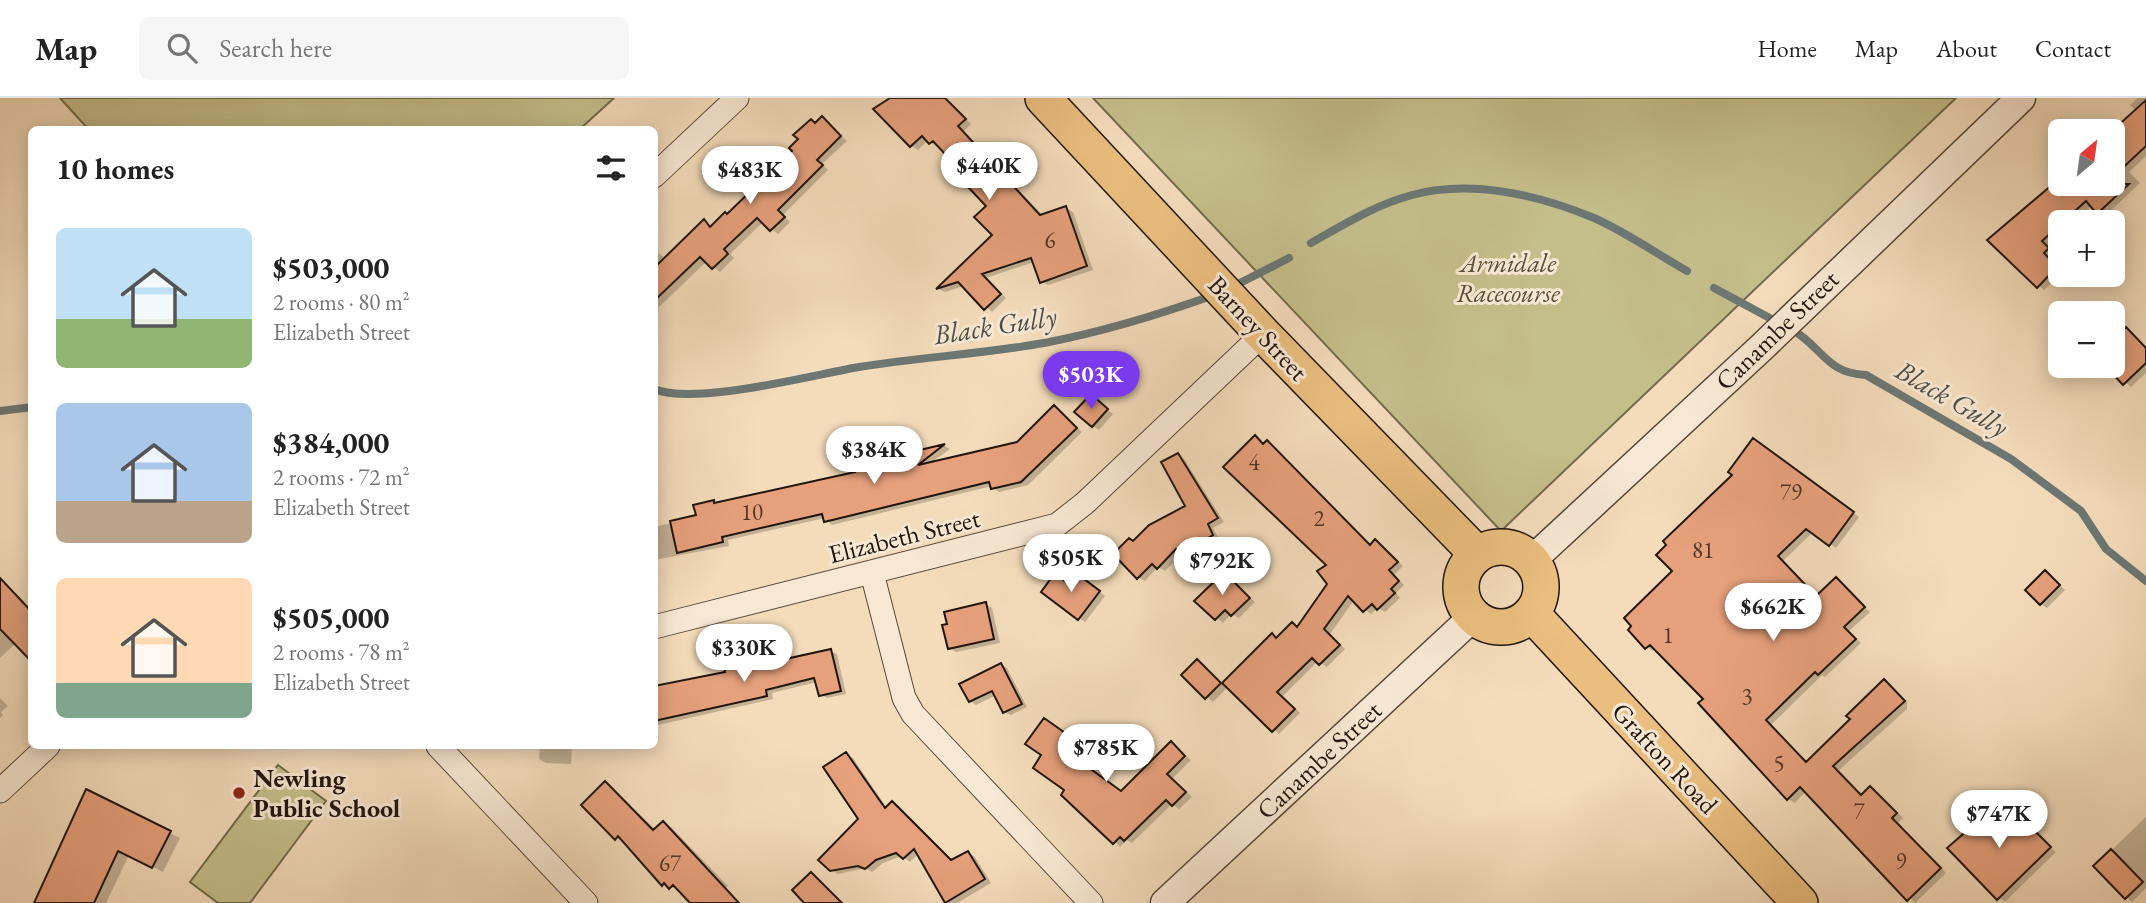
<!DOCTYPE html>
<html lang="en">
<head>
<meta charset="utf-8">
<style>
	:root { --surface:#fff; --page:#f6f6f6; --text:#222; --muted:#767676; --line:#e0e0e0; --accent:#7c3aed }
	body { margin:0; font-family:"EB Garamond",serif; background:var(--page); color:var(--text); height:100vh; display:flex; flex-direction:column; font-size:26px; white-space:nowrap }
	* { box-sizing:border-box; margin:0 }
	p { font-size:23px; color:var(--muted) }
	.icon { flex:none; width:38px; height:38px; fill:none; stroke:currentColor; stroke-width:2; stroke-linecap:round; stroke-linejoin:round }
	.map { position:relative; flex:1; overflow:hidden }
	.panel { position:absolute; left:28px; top:28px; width:630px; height:623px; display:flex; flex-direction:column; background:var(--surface); border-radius:10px; box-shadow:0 4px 18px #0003 }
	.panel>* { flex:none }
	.needle { width:46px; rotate:29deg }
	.fabs { position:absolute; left:2048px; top:21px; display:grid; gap:14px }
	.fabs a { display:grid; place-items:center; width:77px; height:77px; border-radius:10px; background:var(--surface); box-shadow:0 4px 18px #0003; font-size:35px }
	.price { position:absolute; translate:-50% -60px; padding:0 16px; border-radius:24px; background:#fff; color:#222; font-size:23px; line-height:46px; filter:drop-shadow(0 2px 4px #0008) }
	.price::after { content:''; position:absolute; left:50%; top:42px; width:21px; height:16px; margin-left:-10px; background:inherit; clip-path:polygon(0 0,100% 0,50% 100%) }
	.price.on { background:var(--accent); color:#fff }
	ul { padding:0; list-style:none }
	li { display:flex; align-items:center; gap:21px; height:175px; padding:0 28px }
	li span { display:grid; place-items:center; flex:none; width:196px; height:140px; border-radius:10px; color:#555 }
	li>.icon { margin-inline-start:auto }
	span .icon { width:84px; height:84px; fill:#fffc; stroke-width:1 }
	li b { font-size:30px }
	h2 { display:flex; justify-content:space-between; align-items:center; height:84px; padding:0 28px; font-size:30px }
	header { display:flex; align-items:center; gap:42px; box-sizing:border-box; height:98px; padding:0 35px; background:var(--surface); border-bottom:2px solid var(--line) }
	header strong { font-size:33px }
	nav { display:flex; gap:38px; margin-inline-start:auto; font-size:24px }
	.search { width:490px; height:63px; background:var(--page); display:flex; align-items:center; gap:18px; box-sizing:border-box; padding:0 24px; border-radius:10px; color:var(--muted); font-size:26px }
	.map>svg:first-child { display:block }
	.green { fill:#c4be8b; stroke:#726a4c; stroke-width:2 }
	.shadow { fill:#0003 }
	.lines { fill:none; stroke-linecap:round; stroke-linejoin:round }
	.stream { stroke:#6c7774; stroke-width:8 }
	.building { fill:#e6a07c; stroke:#20150d; stroke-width:2 }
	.minor-casing { stroke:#554738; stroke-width:25 }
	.tertiary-casing { stroke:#554738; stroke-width:31 }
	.primary-casing { stroke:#20150d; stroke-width:38 }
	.minor { stroke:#f8e8d3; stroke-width:23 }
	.tertiary { stroke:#f8e8d3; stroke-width:28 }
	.primary { stroke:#eabe7e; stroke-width:35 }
	.poi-dot { fill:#8f2418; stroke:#f8e8d3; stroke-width:2.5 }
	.labels { text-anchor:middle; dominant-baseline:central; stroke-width:6; stroke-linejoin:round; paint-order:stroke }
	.number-label { font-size:23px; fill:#523829 }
	.park-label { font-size:26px; font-style:italic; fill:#595039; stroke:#f8e8d3 }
	.street-label { font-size:26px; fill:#20150d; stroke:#f8e8d3 }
	.poi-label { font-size:26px; font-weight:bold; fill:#20150d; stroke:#f8e8d3; text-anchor:start }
	.water-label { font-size:28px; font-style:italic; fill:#4c4e49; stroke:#f8e8d3 }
</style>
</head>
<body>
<header>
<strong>Map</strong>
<div class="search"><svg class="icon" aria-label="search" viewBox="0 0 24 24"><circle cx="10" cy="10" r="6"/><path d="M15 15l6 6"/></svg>Search here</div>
<nav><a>Home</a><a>Map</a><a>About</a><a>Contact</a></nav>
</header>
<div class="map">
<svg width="2146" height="805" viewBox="0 0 2146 805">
	<rect width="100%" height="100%" fill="#f4dcbb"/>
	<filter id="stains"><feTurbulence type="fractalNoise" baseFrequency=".00286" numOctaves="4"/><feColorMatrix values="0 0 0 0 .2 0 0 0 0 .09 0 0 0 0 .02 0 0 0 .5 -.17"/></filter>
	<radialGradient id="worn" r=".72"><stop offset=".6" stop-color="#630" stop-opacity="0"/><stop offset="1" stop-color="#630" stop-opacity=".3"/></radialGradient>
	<path class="green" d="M60 0H614L580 31 89 32Z
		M1093 0H1956L1501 433Z
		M278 667 326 703 250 805H218L190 784Z"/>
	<path class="shadow" d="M889 0H945L971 26 964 33 1043 118 1066 110 1073 114 1093 172 1048 187 1041 183 1034 164 986 180 1006 200 992 214 964 188 945 194 939 191 995 137 989 108 974 84 939 47 937 49 928 42 918 52 911 48Z
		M2138 0H2146V58L2129 74 2140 85 2105 118 2092 107 2073 124H2060V137L2048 148 2054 155 2049 159 2060 170V177L2044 192 1989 142 2017 116 2021 118 2060 81V86H2112V35L2136 13 2130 7Z
		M822 20 847 43 822 66 828 72 783 117 790 124 778 136 763 124 730 156 734 160 720 174 707 163 659 209 654 206V156L657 154 666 161 704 124 712 129 728 117 795 53Z
		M2126 231 2146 249V275L2131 289 2108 268H2112Z
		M1091 298 1113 316 1099 332 1093 328Z
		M1054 309 1082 334 1028 387 999 394 992 388 832 427 825 420 728 442 729 448 654 462V429L698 419 713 404 718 406 857 375 855 369 945 348 950 351 931 365 1018 345Z
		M1255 339 1265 347 1268 344 1274 348 1371 448 1376 444 1382 447 1403 468 1394 477 1404 487 1396 495 1400 500 1385 514 1378 510 1371 516 1354 502 1330 536 1345 551 1327 569 1318 563 1283 598 1300 615 1279 636 1228 589 1213 604 1183 577 1197 563 1223 586 1273 538 1278 541 1292 526 1299 530 1329 486 1328 467Z
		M1760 346 1859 419 1836 450 1813 434 1783 463 1818 499 1836 482 1870 514 1849 533 1861 545 1825 579 1822 577 1771 627 1808 665 1853 621 1884 583 1907 604V611L1838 673 1863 698 1871 690 1877 694 1903 720 1898 725 1946 775 1915 805 1806 693 1795 705 1788 701 1705 601 1656 550 1653 553 1647 549 1735 377Z
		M1178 357 1184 361 1224 424 1213 430 1219 441 1189 458 1183 455 1165 473 1158 469 1145 483 1138 479 1134 444 1187 408Z
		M2045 474 2065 492 2047 510 2041 506Z
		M1224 476 1255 504 1239 520 1231 516 1223 525 1197 503Z
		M1062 481 1070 487 1083 481 1105 498 1085 524 1079 520Z
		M4 487 32 513V562L16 545 0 560V488Z
		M985 506 992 510 1000 545 956 554 949 550V527Z
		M830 553 837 556 846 596 827 600 820 596 817 584 772 595 773 601 654 628V590L728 575 747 567 752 570Z
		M1001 567 1007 570 1027 609 1011 617 1004 614 996 597 976 607 970 603Z
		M0 600 8 608 1 614 3 617 0 620Z
		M1051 626 1073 642 1071 645 1081 653 1076 660 1122 694 1171 646 1191 662 1173 680 1192 699 1179 711 1172 706 1132 745 1127 742 1120 749 1067 692 1044 657Z
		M540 648H572L571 666 546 665 539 661Z
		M846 656 853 660 887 710 893 705 899 708 953 763 968 755 975 759 991 785 957 805H949L918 756 910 764 902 758 883 765 872 774 866 770 838 776 831 772 861 721Z
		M606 685 656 732 663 725 672 730 728 788 726 790 740 805H693L680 792 663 786 625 744 616 740Z
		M86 693 180 740 163 774 129 757 106 805H36Z
		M2000 707 2056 754 2005 804 1999 800Z
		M2146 719V790L2132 804 2095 768Z"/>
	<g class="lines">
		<path class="stream" d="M1311 145C1343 127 1375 107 1412 97 1471 81 1539 97 1594 120 1626 134 1657 156 1687 173
			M1232 189 1289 160
			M1714 190 1779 225
			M1791 231C1823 249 1825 275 1866 277L2011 361 2081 413 2106 451 2146 483
			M654 291C695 308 812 277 859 269 921 259 983 256 1044 245 1102 234 1158 217 1214 197
			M0 313 32 309"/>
	</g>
	<path class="building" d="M890 0H945L966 21 958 28 1040 117 1066 108 1087 168 1040 185 1031 160 982 176 1001 196 984 212 958 184 936 191 992 137 974 119 986 108 967 88 971 84 933 43 929 46 922 38 910 49 873 11Z
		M2146 2V48L2112 80V33Z
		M822 18 841 38 817 62 823 67 778 112 785 119 770 133 757 120 724 151 728 156 712 171 700 159 654 203V170L704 121 710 129 725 114 727 116 792 53 789 50 798 41 793 37 811 21 815 25Z
		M2053 86H2129L2097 116 2086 103 2042 143 2049 150 2044 155 2057 169 2037 190 1987 142Z
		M2126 229 2146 250V265L2123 287 2112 275V242Z
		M1091 296 1108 311 1092 329 1074 314Z
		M1054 307 1077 330 1021 384 991 391 989 384 824 424 822 416 722 439 723 444 677 455 670 423 696 417 693 407 714 402V405L855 374 853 368 945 346 918 367 1017 344Z
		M1255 337 1263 346 1267 342 1370 447 1375 441 1398 464 1389 472 1399 483 1391 491 1395 495 1377 512 1372 506 1363 514 1348 498 1324 531 1340 547 1319 567 1312 560 1277 594 1295 611 1272 634 1222 585 1272 535 1276 540 1292 524 1297 529 1327 486 1317 473 1326 467 1223 369Z
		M1753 340 1854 414 1829 448 1806 431 1778 458 1816 498 1836 479 1865 509 1844 529 1856 541 1818 577 1815 574 1766 622 1806 664 1850 621 1846 618 1884 581 1905 603 1833 668 1861 697 1870 688 1897 715 1892 720 1941 770 1907 803 1800 689 1787 702 1698 605 1703 601 1650 547 1645 551 1628 532 1631 528 1624 520 1672 473 1656 457 1666 447 1663 443 1732 377 1728 374Z
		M1178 355 1218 420 1208 426 1213 437 1181 456 1176 451 1157 471 1152 466 1137 481 1113 456 1129 440 1133 443 1149 427 1185 408 1161 364Z
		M2045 472 2060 487 2040 507 2025 492Z
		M1224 474 1250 500 1231 518 1225 512 1215 522 1194 503Z
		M1055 475 1068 486 1076 475 1100 493 1078 522 1041 494Z
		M0 480 32 514V564L0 531Z
		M986 504 994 541 948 551 942 527 947 526 944 514Z
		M831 551 841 593 819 598 814 580 766 592 767 598 654 623V588L725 574 724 570 748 565 749 569Z
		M1197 561 1221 585 1205 601 1181 577Z
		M1001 565 1022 606 1003 615 992 593 969 604 959 586Z
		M1044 620 1068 637 1065 640 1076 648 1070 656 1121 693 1171 643 1185 658 1167 676 1186 694 1172 708 1166 702 1124 743 1120 739 1113 746 1061 697 1064 692 1033 670 1041 657 1025 646Z
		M846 654 885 710 892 703 951 762 968 753 985 781 945 805 914 751 903 761 896 755 876 762 865 771 858 768 830 773 818 762 858 721 823 669Z
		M605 683 653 732 663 723 739 805H690L673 787 669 791 664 785 662 788 618 738 615 742 581 707Z
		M86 691 171 733 152 770 118 753 94 805H34Z
		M2000 704 2027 732 2031 729 2051 749 1997 802 1947 750Z
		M2111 751 2143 784 2125 801 2093 768Z
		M811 774 842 805H804L792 792Z"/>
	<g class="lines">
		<g class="minor-casing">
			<path id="minor" d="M654 78 737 0
				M872 475 904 600 913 616 1091 805
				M654 529 1057 427 1085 405 1263 236
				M438 648 586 805
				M0 693 48 648"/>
		</g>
		<g class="tertiary-casing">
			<path id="tertiary" d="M1531 463 1762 249 2021 0
				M1165 805 1474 518"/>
		</g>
		<g class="primary-casing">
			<path id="primary" d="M1043 0 1263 236 1477 456
				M1461 489a40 40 0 1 1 80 0a40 40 0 1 1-80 0Z
				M1531 515 1800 805"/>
		</g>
		<use href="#minor" class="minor"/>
		<use href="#tertiary" class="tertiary"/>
		<use href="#primary" class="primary"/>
	</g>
	<circle class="poi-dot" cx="239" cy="695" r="7"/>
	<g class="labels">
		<g class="number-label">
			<text x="1050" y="142">6</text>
			<text x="1254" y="364">4</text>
			<text x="1791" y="394">79</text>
			<text x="752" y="414">10</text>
			<text x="1319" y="420">2</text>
			<text x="1703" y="452">81</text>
			<text x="1668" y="537">1</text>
			<text x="1747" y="598">3</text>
			<text x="1779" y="665">5</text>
			<text x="1859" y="713">7</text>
			<text x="1901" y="763">9</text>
			<text x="670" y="765">67</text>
		</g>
		<g class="park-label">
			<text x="1508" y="165">Armidale<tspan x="1508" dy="30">Racecourse</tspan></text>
		</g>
		<g class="street-label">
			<text transform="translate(1258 230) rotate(47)">Barney Street</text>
			<text transform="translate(1777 232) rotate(-44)">Canambe Street</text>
			<text transform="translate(904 438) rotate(-14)">Elizabeth Street</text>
			<text transform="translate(1665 660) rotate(47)">Grafton Road</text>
			<text transform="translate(1319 662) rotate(-43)">Canambe Street</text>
		</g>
		<g class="poi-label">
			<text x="253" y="680">Newling<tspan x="253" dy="30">Public School</tspan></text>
		</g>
		<g class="water-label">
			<text transform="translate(995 227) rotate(-9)">Black Gully</text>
			<text transform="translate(1952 300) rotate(30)">Black Gully</text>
		</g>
	</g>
	<rect width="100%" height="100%" filter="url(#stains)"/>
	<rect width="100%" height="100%" fill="url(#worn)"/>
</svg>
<div class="fabs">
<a><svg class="needle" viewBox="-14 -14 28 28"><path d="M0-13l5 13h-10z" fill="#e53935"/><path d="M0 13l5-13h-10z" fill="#767676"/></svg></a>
<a>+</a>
<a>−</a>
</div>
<b class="price" style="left:989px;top:104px">$440K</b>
<b class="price" style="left:750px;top:108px">$483K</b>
<b class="price on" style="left:1091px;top:313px">$503K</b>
<b class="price" style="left:874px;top:388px">$384K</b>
<b class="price" style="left:1071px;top:496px">$505K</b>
<b class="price" style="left:1222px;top:499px">$792K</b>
<b class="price" style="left:1773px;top:545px">$662K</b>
<b class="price" style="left:744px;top:586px">$330K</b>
<b class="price" style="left:1106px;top:686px">$785K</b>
<b class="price" style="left:1999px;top:752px">$747K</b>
<section class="panel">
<h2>10 homes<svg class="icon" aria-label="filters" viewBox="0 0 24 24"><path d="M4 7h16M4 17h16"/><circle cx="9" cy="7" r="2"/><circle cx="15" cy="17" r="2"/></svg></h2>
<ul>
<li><span style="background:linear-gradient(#bfe0f5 65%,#8fb573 0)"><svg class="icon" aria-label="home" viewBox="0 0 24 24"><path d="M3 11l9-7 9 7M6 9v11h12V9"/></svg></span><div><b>$503,000</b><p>2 rooms · 80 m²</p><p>Elizabeth Street</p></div></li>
<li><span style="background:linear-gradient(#a9c7e8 70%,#b9a48a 0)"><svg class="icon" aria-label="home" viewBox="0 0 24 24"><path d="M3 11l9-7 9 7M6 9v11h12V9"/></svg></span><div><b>$384,000</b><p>2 rooms · 72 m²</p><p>Elizabeth Street</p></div></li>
<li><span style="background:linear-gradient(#ffd9b3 75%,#7fa58c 0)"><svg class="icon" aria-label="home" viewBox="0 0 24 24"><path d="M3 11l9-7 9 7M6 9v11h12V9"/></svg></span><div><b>$505,000</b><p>2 rooms · 78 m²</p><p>Elizabeth Street</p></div></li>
</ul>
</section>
</div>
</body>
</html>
